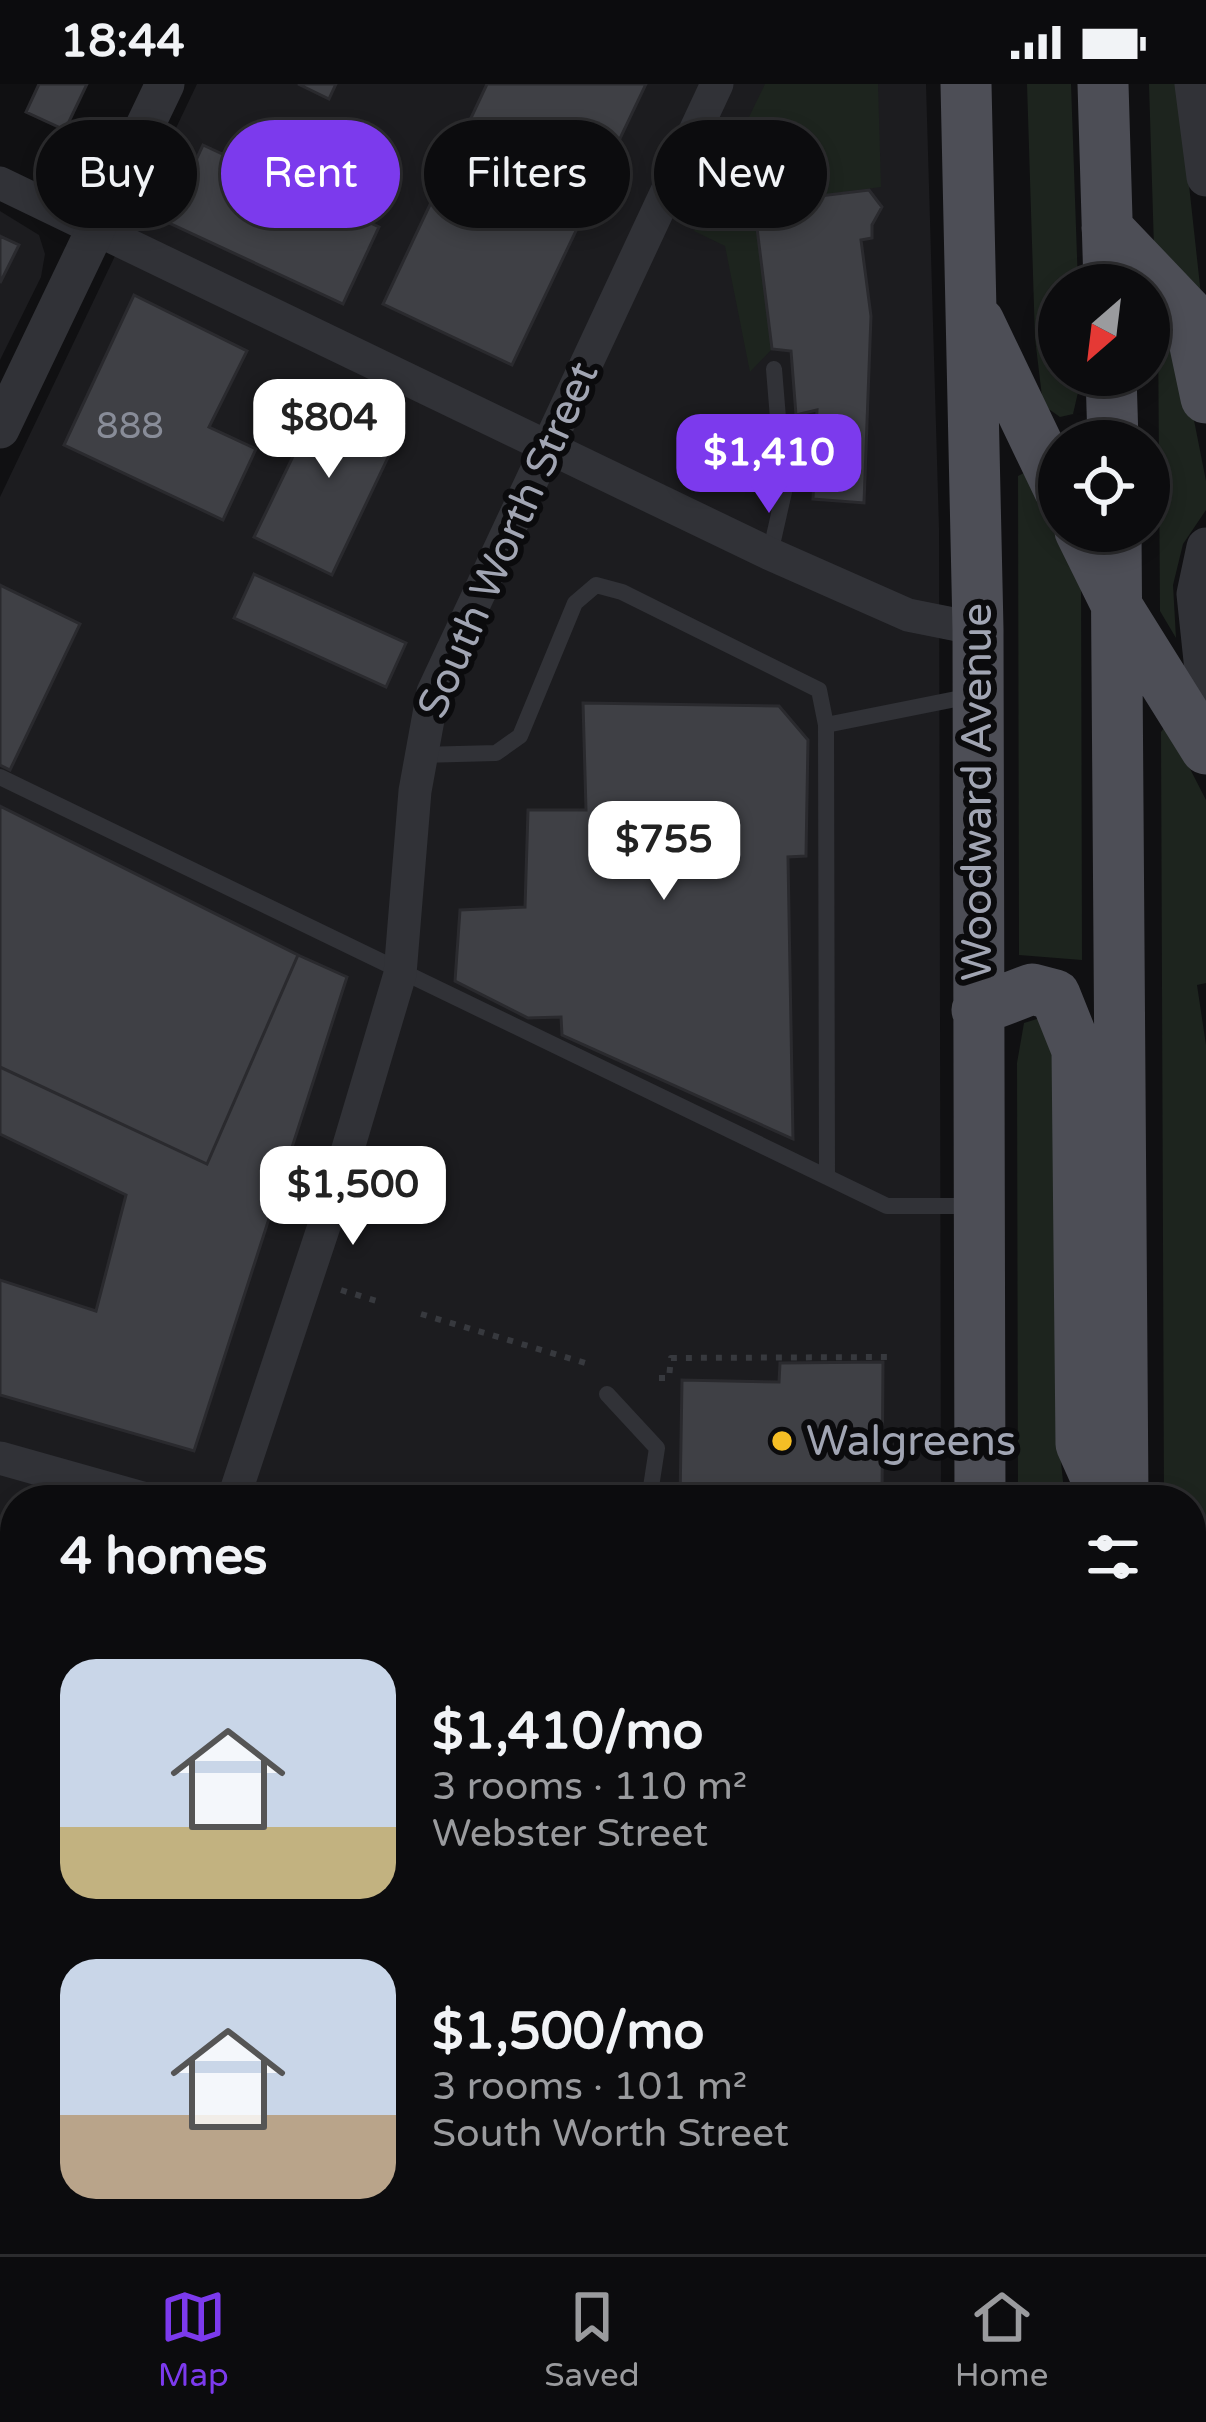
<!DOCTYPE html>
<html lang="en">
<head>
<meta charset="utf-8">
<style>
	:root { --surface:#0c0c0e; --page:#1a1a1c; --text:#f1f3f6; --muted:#9a9b9e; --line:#2c2c2e; --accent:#7c3aed }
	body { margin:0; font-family:"Varela Round",sans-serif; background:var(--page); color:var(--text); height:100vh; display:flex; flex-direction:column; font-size:45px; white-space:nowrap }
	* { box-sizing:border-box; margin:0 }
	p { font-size:39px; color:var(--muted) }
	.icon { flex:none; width:66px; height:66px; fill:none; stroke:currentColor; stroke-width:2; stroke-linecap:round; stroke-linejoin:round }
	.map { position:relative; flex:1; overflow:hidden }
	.side { position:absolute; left:0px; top:1401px; width:1206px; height:771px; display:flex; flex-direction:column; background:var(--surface); border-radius:48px 48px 0 0; box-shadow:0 6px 18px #0003,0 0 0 3px var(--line) }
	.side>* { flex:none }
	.guide { position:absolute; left:36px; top:36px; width:1134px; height:108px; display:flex; gap:24px }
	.needle { width:78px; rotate:208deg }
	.tools { position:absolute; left:1038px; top:180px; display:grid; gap:24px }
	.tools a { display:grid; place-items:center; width:132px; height:132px; border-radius:50%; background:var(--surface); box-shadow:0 6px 18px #0003,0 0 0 3px var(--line); font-size:60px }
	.price { position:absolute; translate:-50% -102px; padding:0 27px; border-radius:24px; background:#fff; color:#222; font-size:39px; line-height:78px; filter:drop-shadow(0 3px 6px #0008) }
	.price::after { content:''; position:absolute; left:50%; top:72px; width:36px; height:27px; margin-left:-18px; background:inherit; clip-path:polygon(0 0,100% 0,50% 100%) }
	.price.on { background:var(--accent); color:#fff }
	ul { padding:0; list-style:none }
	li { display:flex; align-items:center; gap:36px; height:300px; padding:0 60px }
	li span { display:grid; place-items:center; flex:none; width:336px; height:240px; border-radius:36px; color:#555 }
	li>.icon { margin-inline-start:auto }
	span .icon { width:144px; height:144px; fill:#fffc; stroke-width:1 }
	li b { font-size:51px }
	h2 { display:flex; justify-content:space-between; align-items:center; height:144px; padding:0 60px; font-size:51px }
	.tag { padding:0 42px; border-radius:54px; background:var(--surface); box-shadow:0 6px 18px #0003,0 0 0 3px var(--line); font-size:42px; line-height:108px }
	.tag.on { background:var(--accent); color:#fff }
	.status { display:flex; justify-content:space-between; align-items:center; height:84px; padding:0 60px; background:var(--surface); direction:ltr }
	.status svg { height:33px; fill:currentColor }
	.menu { display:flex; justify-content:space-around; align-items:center; height:168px; border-top:3px solid var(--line); background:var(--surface); font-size:33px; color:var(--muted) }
	.menu a { display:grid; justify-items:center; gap:6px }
	.menu .on { color:var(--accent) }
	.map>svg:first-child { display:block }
	.built { fill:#1c1c1f }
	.green { fill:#1d241e }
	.building { fill:#3f4045; stroke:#2a2a2e; stroke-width:3 }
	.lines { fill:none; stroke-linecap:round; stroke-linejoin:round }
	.path { stroke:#37393e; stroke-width:6; stroke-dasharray:6 9; stroke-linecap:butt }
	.service { stroke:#313237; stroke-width:16 }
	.minor { stroke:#313237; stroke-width:33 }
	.tertiary { stroke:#313237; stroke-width:39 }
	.primary { stroke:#4d4e56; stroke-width:51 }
	.poi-dot { fill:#f5be25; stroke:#0b0b0d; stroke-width:4.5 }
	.labels { text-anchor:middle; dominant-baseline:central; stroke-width:12; stroke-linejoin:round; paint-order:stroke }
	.number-label { font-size:36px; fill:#888c98 }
	.street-label { font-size:42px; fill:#a1a5b3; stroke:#0b0b0d }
	.poi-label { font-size:42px; fill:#a1a5b3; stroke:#0b0b0d; text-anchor:start }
</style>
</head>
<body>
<div class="status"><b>18:44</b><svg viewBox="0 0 49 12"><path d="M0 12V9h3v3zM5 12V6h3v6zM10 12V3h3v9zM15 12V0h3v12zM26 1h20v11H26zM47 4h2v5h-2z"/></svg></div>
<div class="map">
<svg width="1206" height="2170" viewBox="0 0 1206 2170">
	<rect width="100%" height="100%" fill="#101012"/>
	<path class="built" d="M197 0H926L939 444 941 1416H15V2092L0 2085V413Z
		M0 127 39 151 45 170 41 193 0 276Z
		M1206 1745V2170H1139L1140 2157H1191V1751Z
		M148 2157H924L923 2170H174Z"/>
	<path class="green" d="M765 0H878L881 103 754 120 772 265 750 288 725 162 694 147Z
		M1027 0H1071L1078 201H1059V291H1082L1073 330 1060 333 1043 321 1035 254Z
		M1149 0H1178L1201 211 1154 164Z
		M1158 238 1177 250 1206 397V426L1183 460 1173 501 1176 554 1160 527Z
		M1028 387 1081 483 1082 876 1019 871 1018 392Z
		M1167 640 1206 716V899L1197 901 1206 961V1659L1191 1661V1416H1164L1161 648Z
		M1040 934 1059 948 1060 1369 1065 1416H1018L1017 979 1024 939Z
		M1004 2157H1066V2170H1003Z"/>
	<path class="building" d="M39 0H87L65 46 26 28Z
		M298 0H336L329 15Z
		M487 0H646L512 281 383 220Z
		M203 61 379 143 343 220 167 138Z
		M869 106 882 123 872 141V154L861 156 871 232 864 419 813 415 817 326 796 331 791 267 772 265 754 120Z
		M0 152 19 161 0 199Z
		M134 211 247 267 209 343 256 365 223 436 64 361Z
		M327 302 404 340 332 491 254 453Z
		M254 490 406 559 386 603 234 534Z
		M0 501 80 540 10 686 0 681Z
		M583 619 779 622 808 656 806 772 788 773 793 1055 562 951 561 933 528 934 455 897 460 826 525 823 528 726H586Z
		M0 722 298 871 207 1080 0 983Z
		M298 871 347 893 194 1367 0 1311V1196L96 1227 126 1111 0 1050V983L207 1080Z
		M883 1278 882 1416H680L682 1296 779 1298 780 1279Z
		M52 2157H93L87 2170H68L50 2161Z
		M472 2157H620L613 2170H465Z"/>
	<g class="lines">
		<path class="path" d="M341 1206 383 1219
			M421 1230 592 1281
			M659 1294H669L671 1274 891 1273"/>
		<path class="service" d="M770 470 784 408 774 285
			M826 641 971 612
			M420 671 496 669 520 652 575 519 596 501 622 508 819 606 826 641 827 1093
			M0 693 887 1122H976
			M607 1310 657 1364 649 1416
			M1191 2148 1203 2170"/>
		<path class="minor" d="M0 99 770 470 908 531 978 545
			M0 1374 149 1416
			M233 1416 333 1115 400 890 415 707 433 608 717 0
			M1191 1710 1206 1708
			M0 1795 15 1802
			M765 2157 793 2170
			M711 2170 718 2157"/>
		<path class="tertiary" d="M1194 0 1206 93
			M0 345 165 0
			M1206 463 1196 510 1206 605"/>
		<path class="primary" d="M966 0 978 545 980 1416
			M1103 0 1109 201
			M1107 144 1188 229 1206 314
			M979 238 1059 405
			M1111 291 1113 357
			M1080 447 1118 524 1206 665
			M1116 447 1123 1416
			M977 926 1032 905 1055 911 1077 966 1081 1360 1106 1416
			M958 2170 959 2157
			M1101 2170V2157"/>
	</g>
	<circle class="poi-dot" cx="782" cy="1357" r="12"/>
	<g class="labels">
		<g class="number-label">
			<text x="130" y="342">888</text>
		</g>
		<g class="street-label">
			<text transform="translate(508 456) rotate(-66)">South Worth Street</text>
			<text transform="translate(977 708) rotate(-90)">Woodward Avenue</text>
		</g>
		<g class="poi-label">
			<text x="806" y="1357">Walgreens</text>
		</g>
	</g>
</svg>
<div class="tools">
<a><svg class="needle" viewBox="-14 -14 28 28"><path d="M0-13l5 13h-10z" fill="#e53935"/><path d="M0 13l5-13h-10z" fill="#9a9b9e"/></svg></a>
<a><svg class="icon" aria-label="locate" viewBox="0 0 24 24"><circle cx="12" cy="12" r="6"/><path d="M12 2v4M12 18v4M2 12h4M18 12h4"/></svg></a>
</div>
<b class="price" style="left:329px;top:397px">$804</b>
<b class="price on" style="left:769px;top:432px">$1,410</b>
<b class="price" style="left:664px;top:819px">$755</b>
<b class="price" style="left:353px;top:1164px">$1,500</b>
<div class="guide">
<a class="tag">Buy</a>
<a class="tag on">Rent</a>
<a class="tag">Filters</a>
<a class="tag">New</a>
</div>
<section class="side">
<h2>4 homes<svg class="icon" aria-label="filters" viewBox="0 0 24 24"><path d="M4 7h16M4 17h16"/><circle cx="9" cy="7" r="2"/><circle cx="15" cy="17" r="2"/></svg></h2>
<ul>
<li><span style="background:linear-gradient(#c9d6e8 70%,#c2b280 0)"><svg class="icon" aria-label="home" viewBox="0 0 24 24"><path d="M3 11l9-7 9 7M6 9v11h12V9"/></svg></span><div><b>$1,410/mo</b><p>3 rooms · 110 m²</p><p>Webster Street</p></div></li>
<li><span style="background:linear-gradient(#c9d6e8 65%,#b9a48a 0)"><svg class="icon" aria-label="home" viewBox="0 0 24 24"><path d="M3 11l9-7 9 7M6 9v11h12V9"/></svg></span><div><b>$1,500/mo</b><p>3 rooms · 101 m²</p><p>South Worth Street</p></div></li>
</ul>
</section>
</div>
<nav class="menu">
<a class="on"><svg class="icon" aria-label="map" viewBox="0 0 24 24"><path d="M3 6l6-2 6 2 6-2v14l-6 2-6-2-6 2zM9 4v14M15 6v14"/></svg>Map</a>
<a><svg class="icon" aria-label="saved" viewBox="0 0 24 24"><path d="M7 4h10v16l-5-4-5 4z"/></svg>Saved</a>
<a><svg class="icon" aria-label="home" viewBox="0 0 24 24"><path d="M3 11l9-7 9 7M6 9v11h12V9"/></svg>Home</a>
</nav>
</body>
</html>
